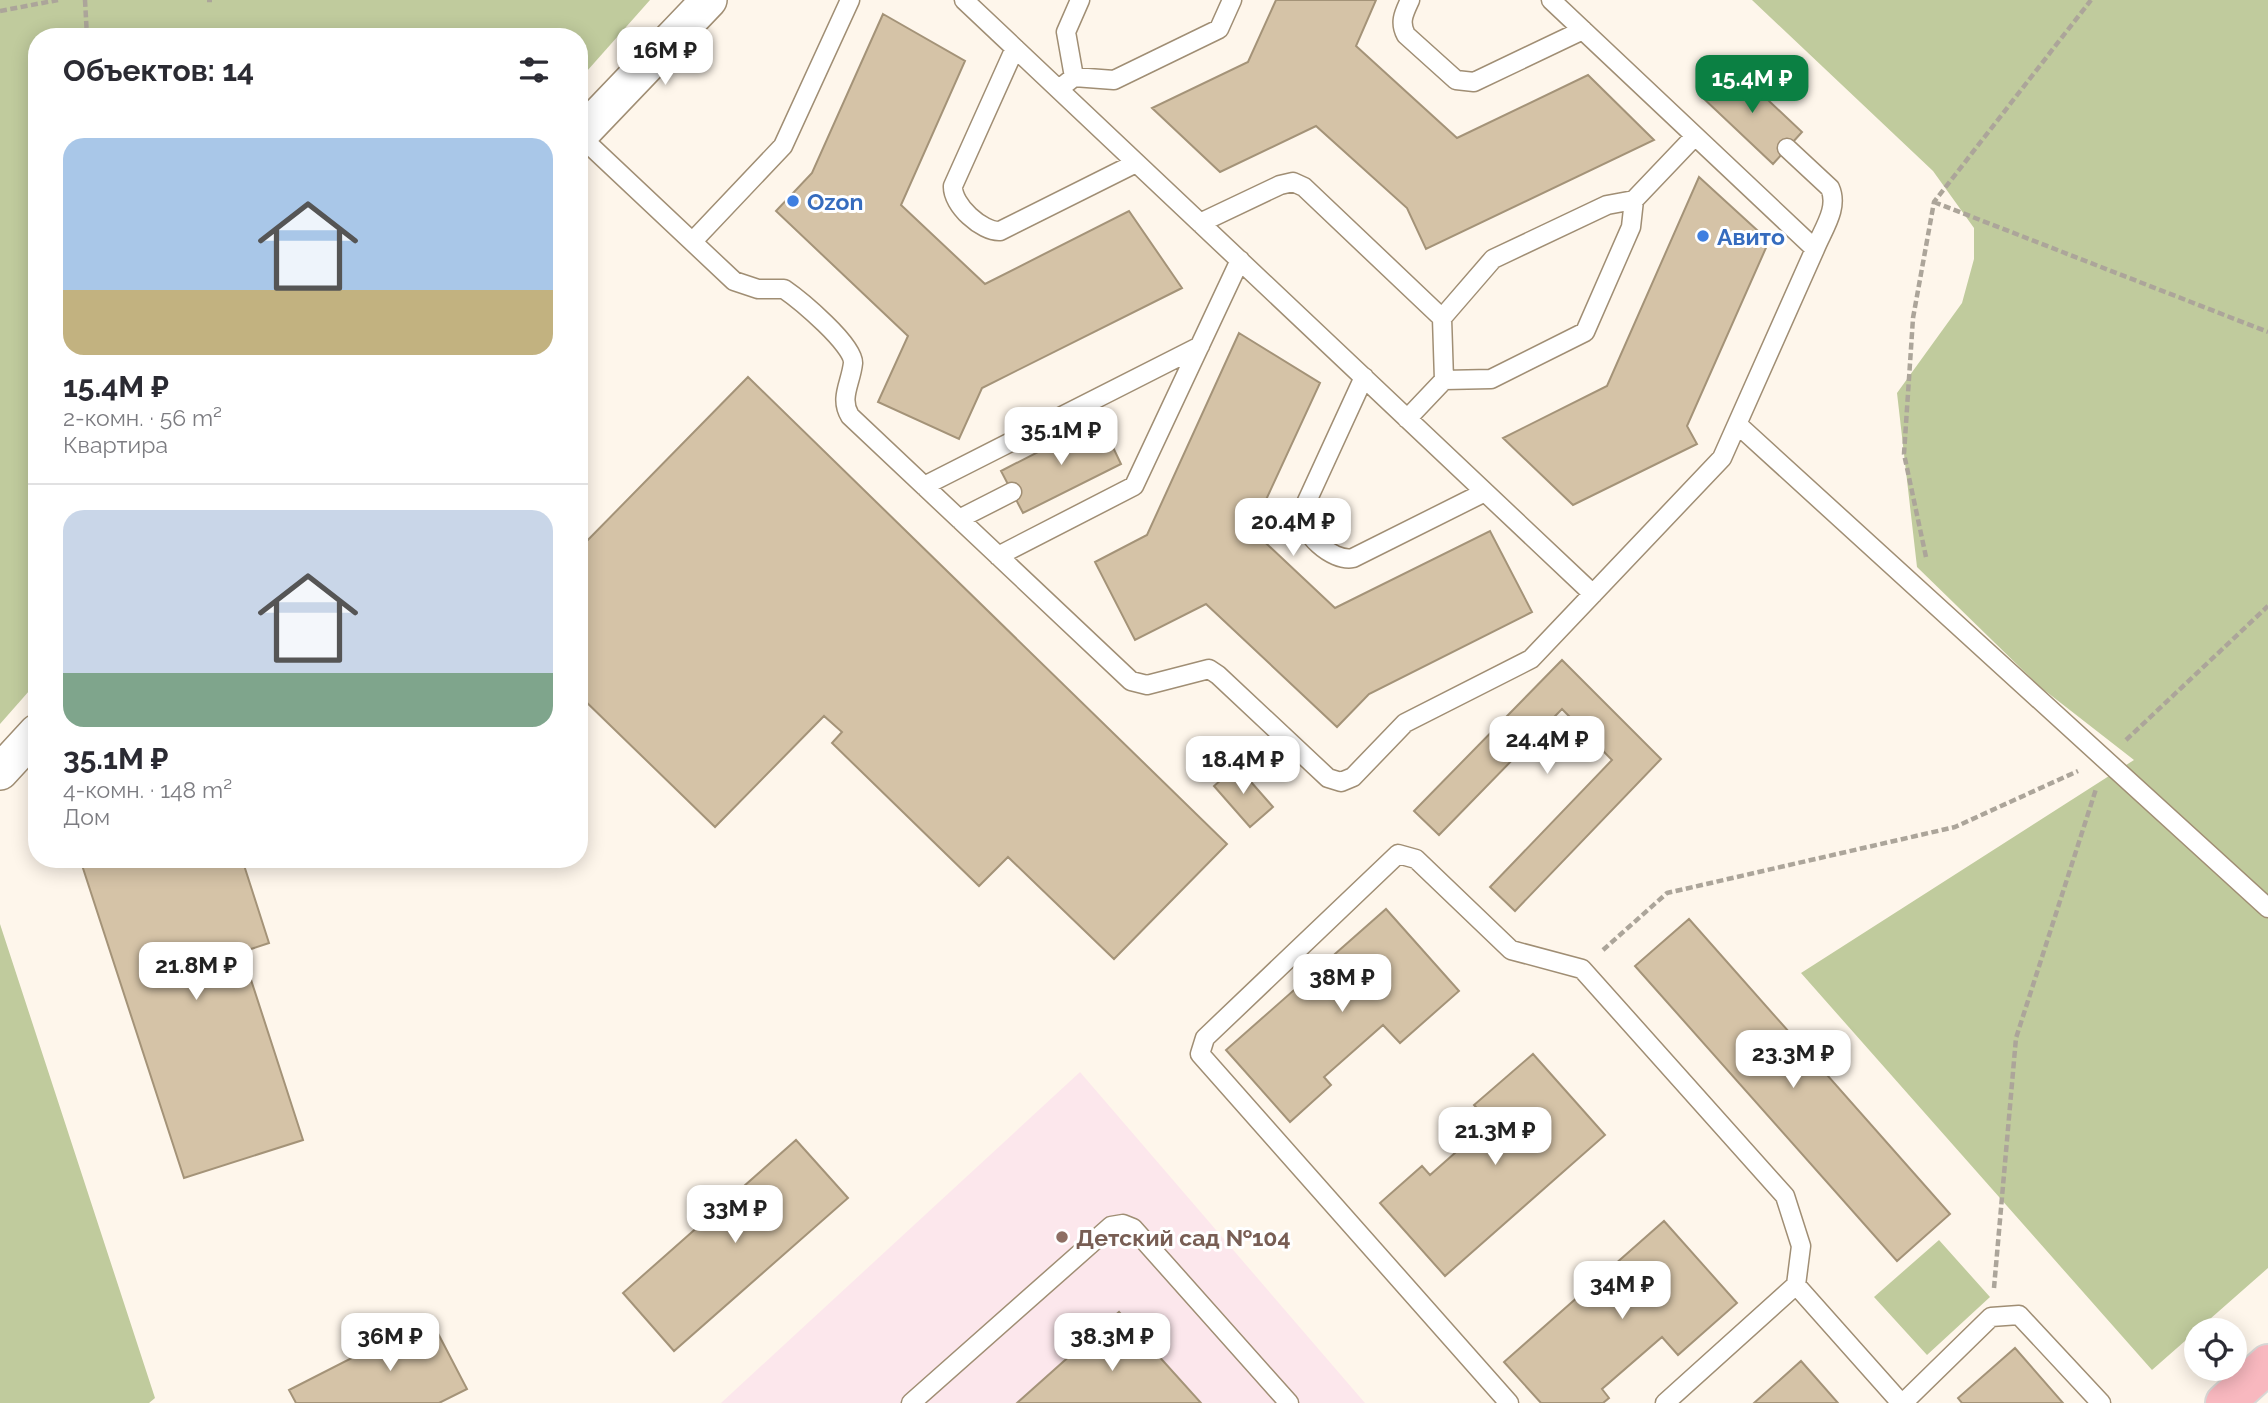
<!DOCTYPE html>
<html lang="ru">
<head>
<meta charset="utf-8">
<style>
	:root { --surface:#fff; --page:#f7f7f7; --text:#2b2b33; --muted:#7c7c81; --line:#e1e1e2; --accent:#0b8043 }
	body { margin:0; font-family:Raleway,sans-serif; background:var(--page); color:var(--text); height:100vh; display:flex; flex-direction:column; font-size:26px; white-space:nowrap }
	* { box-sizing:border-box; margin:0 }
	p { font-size:23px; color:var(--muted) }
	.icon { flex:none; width:38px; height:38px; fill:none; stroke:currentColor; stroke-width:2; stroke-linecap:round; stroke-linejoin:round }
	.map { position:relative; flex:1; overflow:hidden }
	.side { position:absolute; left:28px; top:28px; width:560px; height:840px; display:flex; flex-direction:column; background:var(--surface); border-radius:28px; box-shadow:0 4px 18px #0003 }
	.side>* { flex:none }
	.controls { position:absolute; left:2184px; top:1318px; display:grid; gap:14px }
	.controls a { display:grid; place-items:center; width:63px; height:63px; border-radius:50%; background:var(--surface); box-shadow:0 4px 18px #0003; font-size:35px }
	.price { position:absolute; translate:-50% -60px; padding:0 16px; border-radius:14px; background:#fff; color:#222; font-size:23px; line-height:46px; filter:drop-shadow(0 2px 4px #0008) }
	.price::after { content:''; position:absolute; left:50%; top:42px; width:21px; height:16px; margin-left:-10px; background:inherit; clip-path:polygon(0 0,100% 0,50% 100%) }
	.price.on { background:var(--accent); color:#fff }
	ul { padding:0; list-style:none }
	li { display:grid; align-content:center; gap:14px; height:371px; padding:0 35px }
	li+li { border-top:2px solid var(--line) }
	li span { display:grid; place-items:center; height:217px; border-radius:21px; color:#555 }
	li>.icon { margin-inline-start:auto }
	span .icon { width:126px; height:126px; fill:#fffc; stroke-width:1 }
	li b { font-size:30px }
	h2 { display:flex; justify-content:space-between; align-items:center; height:84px; padding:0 35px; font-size:30px }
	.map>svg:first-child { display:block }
	.education { fill:#fce7ec }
	.green { fill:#c0cb9d }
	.building { fill:#d5c3a7; stroke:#a49378; stroke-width:2 }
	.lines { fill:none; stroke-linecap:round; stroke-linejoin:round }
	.lane-casing { stroke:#a08e74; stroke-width:21 }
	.street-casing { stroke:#a08e74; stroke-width:38 }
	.primary-casing { stroke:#d8d7d5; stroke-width:42 }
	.path { stroke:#aca59a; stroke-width:4.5; stroke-dasharray:7 3.5; stroke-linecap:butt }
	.lane { stroke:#fff; stroke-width:18 }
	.street { stroke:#fff; stroke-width:35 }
	.primary { stroke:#f8b8bf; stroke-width:38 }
	.shop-dot { fill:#3f7fe0; stroke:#fff; stroke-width:2.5 }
	.education-dot { fill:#8d6e63; stroke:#fff; stroke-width:2.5 }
	.labels { text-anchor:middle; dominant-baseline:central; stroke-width:6; stroke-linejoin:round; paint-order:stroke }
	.shop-label { font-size:23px; font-weight:bold; fill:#366cbe; stroke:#fff; text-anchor:start }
	.education-label { font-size:23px; font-weight:bold; fill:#785e54; stroke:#fff; text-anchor:start }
</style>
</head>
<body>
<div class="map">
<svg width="2268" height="1403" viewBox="0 0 2268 1403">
	<rect width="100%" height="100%" fill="#fef6eb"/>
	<path class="education" d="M1080 1072 1365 1403H721Z"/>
	<path class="green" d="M0 0H650L579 80V37H37V682L0 724Z
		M1752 0H2268V1268L2152 1370 1801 973 2134 760 2039 686 1917 567 1897 393 1962 303 1974 259V228L1933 171Z
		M0 924 155 1398 149 1403H0Z
		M1939 1240 1990 1297 1927 1355 1874 1297Z"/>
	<path class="building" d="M1276 0H1376L1356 46 1457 138 1588 75 1654 140 1426 249 1407 208 1316 126 1220 172 1152 108 1248 62Z
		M883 14 965 61 901 205 985 284 1129 211 1182 288 982 388 959 439 878 402 908 336 776 211 812 173Z
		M1732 66 1802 132 1773 164 1702 97Z
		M1699 177 1769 241 1687 426 1697 444 1573 505 1503 438 1607 386Z
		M1239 333 1320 383 1252 530 1335 608 1490 531 1532 612 1369 694 1337 727 1206 604 1135 640 1095 562 1147 535Z
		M748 377 1227 844 1114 959 1008 857 979 886 832 743 842 732 824 716 715 827 579 695V549Z
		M1100 420 1121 464 1023 513 1001 471Z
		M1562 660 1661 759 1515 911 1490 887 1612 760 1562 709 1439 835 1414 811Z
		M1237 766 1273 807 1250 827 1214 786Z
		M80 859H242L269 943 242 952 303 1140 184 1178Z
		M1386 909 1459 991 1400 1043 1383 1025 1324 1077 1331 1085 1290 1122 1226 1050Z
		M1689 919 1950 1214 1897 1261 1635 966Z
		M1533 1054 1605 1135 1445 1276 1380 1203 1422 1166 1430 1175 1490 1122 1474 1105Z
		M796 1140 848 1198 674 1351 623 1293Z
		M1664 1221 1737 1303 1678 1355 1662 1337 1602 1389 1609 1398 1603 1403H1541L1504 1362Z
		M1119 1312 1201 1403H1017Z
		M430 1318 467 1389 439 1403H296L289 1390Z
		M2015 1348 2063 1403H1962L1958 1398Z
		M1801 1361 1838 1403H1754Z"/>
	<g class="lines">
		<g class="lane-casing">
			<path id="lane" d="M964 0 1593 594
				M1410 0C1404 13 1399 22 1406 35L1456 80 1474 82 1583 30
				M1015 48 953 186C952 205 982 232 1000 231L1136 163
				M1074 77 1066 32 1080 0
				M1059 89 1074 77 1114 80 1219 29 1232 0
				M580 136 734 281 758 289H784C800 300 854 345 853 363 851 383 839 398 850 416L1131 681 1147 685 1209 669 1218 675 1328 778 1341 782 1353 777 1405 723 1531 659 1722 458 1815 249 1551 0
				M1787 148 1830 188C1839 208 1823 229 1815 249
				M1200 223 1280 185 1293 182 1304 187 1442 318 1444 380 1407 419
				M693 241 783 146 850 0
				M1442 318 1493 259 1607 205 1634 200
				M1364 377 1302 512C1300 533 1332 562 1353 558L1485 492
				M1444 380 1491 379 1585 332 1631 227 1634 200 1695 136
				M1737 424 2268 908
				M924 486 1200 346
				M959 519 1012 492
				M998 556 1134 486 1240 260
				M1796 1285 1901 1403
				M911 1403 1111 1226 1123 1224 1133 1228 1289 1403
				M1509 1403 1200 1054 1205 1038 1398 854 1416 859 1511 950 1582 969 1785 1196 1801 1246 1796 1285 1665 1403
				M1903 1403 1991 1317 2019 1315 2101 1403"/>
		</g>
		<g class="street-casing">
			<path id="street" d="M579 136 709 0
				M0 772 37 732"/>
		</g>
		<g class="primary-casing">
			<path id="primary" d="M2225 1403 2268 1364"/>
		</g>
		<path class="path" d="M85 0 87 37
			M207 0H212
			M0 11 58 0
			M1934 202 2268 332
			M1926 557 1904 454 1913 318 1934 202 2091 0
			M2126 740 2268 606
			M1603 950 1667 893 1955 827 2078 771
			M1994 1288 2016 1038 2096 789"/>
		<use href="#lane" class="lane"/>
		<use href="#street" class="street"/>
		<use href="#primary" class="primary"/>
	</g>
	<g class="shop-dot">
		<circle cx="793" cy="201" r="7"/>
		<circle cx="1703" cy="236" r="7"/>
	</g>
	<circle class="education-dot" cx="1062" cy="1237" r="7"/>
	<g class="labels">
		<g class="shop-label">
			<text x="807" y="201">Ozon</text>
			<text x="1717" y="236">Авито</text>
		</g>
		<g class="education-label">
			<text x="1076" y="1237">Детский сад №104</text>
		</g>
	</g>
</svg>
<div class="controls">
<a><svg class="icon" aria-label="locate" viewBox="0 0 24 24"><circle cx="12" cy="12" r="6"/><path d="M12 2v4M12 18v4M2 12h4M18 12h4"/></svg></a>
</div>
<b class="price" style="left:665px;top:87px">16M ₽</b>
<b class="price on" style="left:1752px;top:115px">15.4M ₽</b>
<b class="price" style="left:1061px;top:467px">35.1M ₽</b>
<b class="price" style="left:1293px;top:558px">20.4M ₽</b>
<b class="price" style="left:1547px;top:776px">24.4M ₽</b>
<b class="price" style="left:1243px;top:796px">18.4M ₽</b>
<b class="price" style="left:196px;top:1002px">21.8M ₽</b>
<b class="price" style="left:1342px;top:1014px">38M ₽</b>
<b class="price" style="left:1793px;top:1090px">23.3M ₽</b>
<b class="price" style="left:1495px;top:1167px">21.3M ₽</b>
<b class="price" style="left:735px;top:1245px">33M ₽</b>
<b class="price" style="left:1622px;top:1321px">34M ₽</b>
<b class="price" style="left:390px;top:1373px">36M ₽</b>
<b class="price" style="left:1112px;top:1373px">38.3M ₽</b>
<section class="side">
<h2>Объектов: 14<svg class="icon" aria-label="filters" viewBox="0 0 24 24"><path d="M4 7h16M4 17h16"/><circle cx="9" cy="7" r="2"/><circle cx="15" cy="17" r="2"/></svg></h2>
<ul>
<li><span style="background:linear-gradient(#a9c7e8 70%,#c2b280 0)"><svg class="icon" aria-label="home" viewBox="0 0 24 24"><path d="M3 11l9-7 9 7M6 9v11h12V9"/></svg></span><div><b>15.4M ₽</b><p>2-комн. · 56 m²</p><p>Квартира</p></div></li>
<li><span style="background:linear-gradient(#c9d6e8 75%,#7fa58c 0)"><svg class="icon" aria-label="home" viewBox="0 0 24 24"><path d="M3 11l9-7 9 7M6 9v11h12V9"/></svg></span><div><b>35.1M ₽</b><p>4-комн. · 148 m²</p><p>Дом</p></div></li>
</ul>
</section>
</div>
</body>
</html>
